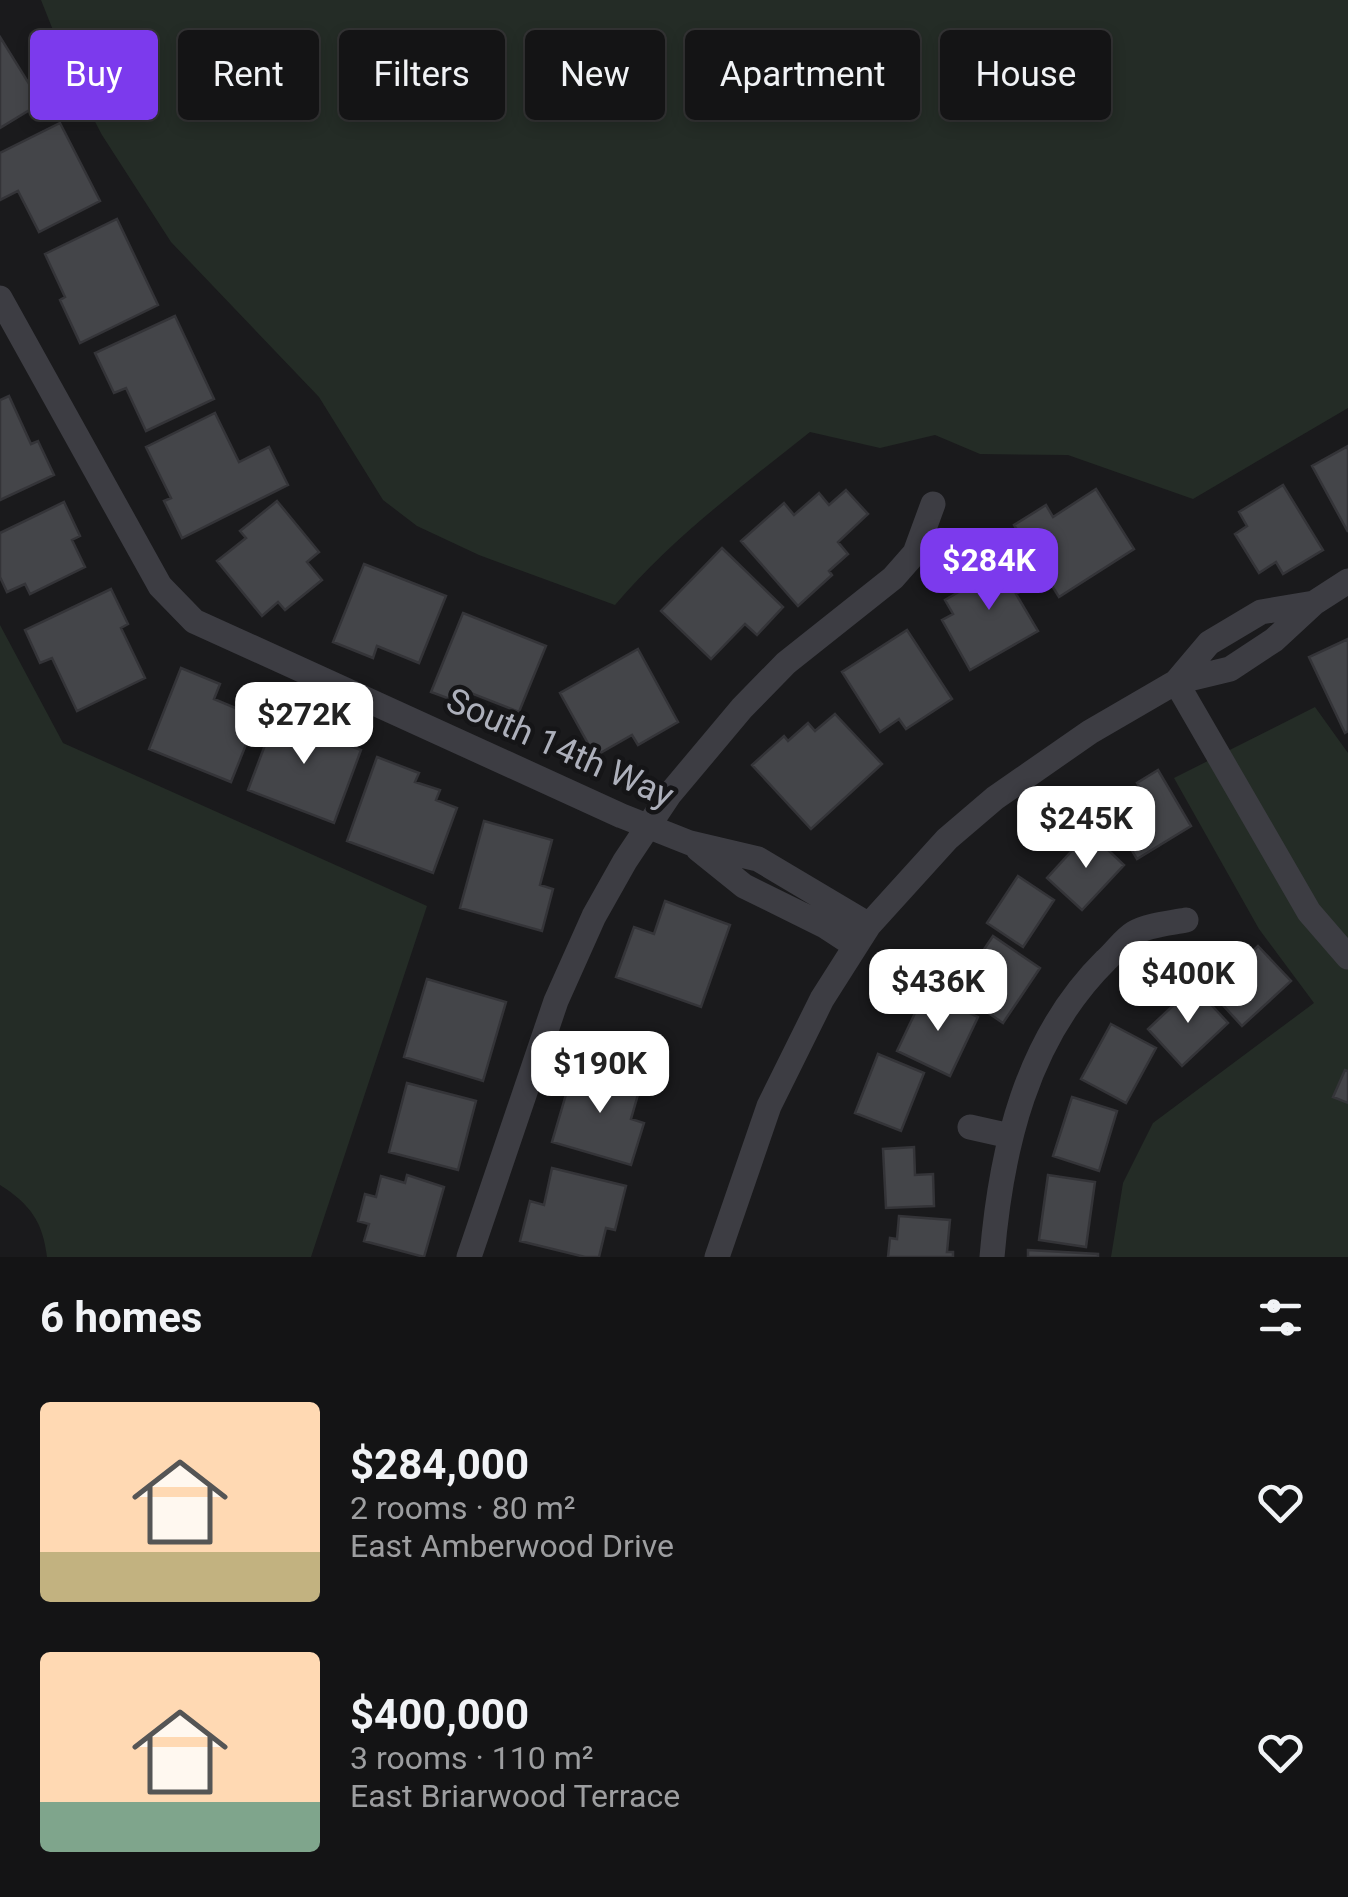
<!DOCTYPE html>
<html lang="en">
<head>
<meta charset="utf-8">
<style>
	:root { --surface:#141415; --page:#1d1d1e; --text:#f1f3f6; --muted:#9d9ea0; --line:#333334; --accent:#7c3aed }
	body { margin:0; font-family:Roboto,sans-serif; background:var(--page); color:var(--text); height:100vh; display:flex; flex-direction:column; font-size:38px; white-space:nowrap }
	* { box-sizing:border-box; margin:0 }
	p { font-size:32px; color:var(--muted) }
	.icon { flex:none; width:55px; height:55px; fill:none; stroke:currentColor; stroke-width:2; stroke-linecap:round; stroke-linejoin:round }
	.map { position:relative; height:1257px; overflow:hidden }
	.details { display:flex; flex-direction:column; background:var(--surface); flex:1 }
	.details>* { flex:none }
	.hud { position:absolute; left:30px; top:30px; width:1290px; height:90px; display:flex; gap:20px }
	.price { position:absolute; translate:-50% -85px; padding:0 22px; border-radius:20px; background:#fff; color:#222; font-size:32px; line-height:65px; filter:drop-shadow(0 2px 5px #0008) }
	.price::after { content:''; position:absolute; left:50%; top:60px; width:30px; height:22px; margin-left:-15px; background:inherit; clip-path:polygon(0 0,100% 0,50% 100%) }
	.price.current { background:var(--accent); color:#fff }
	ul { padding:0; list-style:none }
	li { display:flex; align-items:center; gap:30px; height:250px; padding:0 40px }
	li span { display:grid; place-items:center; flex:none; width:280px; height:200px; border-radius:10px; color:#555 }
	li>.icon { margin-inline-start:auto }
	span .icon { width:120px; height:120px; fill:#fffc; stroke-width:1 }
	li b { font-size:42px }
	h2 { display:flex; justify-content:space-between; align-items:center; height:120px; padding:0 40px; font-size:42px }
	.chip { padding:0 35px; border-radius:10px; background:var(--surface); box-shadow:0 5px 15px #0003,0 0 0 2px var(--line); font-size:35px; line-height:90px }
	.chip.current { background:var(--accent); color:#fff }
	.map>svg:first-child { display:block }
	.green { fill:#242c26 }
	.building { fill:#444549; stroke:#343438; stroke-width:2.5 }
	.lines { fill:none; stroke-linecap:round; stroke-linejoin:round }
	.street { stroke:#3d3d43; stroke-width:25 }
	.labels { text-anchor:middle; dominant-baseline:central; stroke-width:9; stroke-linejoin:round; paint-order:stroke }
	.street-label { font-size:35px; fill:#adb0bb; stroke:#151517 }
</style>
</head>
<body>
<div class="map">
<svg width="1348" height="1257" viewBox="0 0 1348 1257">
	<rect width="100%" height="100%" fill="#1a1a1c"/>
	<path class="green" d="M41 0H1348V408L1193 499 1068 455 980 454 935 435 880 448 810 432C742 486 671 539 615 605L479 555 417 526 383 500 319 397 171 242 102 135 72 78Z
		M0 625 63 743 427 906 311 1257H47C43 1222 30 1204 0 1185Z
		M1315 707 1348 753V1257H1111L1123 1183 1153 1123 1314 1003 1259 929 1174 778Z"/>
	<path class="building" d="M0 37 41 103 0 128Z
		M60 123 100 201 39 232 18 191 0 200V153Z
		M117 219 158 305 80 343 60 300 65 297 45 254Z
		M175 316 214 399 146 431 126 388 114 393 95 353Z
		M9 396 31 444 38 441 54 475 0 500V400Z
		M215 413 239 462 269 447 288 485 182 538 164 501 171 498 146 447Z
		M1348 446V532L1312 466Z
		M1283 485 1323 550 1283 574 1276 562 1259 573 1235 534 1247 526 1239 512Z
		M1096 489 1134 549 1059 597 1014 525 1046 505 1053 517Z
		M846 490 868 514 838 542 848 554 829 571 832 575 798 606 741 541 784 503 794 515 819 493 829 505Z
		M277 501 319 552 307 562 322 580 285 610 278 602 262 616 217 561 246 538 240 531Z
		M64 502 80 536 72 540 85 567 30 594 25 584 7 592 0 577V533Z
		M722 548 783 607 757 635 745 624 711 659 661 611Z
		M1006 551 1027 588 1016 594 1038 631 970 670 942 620 953 614 945 600 986 576 980 566Z
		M364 564 446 596 419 663 377 646 373 658 333 642Z
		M111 589 128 624 121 628 145 678 77 711 52 658 40 663 25 630Z
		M463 613 546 646 519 712 471 693 466 705 431 692Z
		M907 630 952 699 906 729 899 719 880 732 842 672Z
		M1348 639V731L1345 733 1309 657Z
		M638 649 678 722 638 745 632 735 595 756 560 693Z
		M181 668 220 684 214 699 257 717 231 782 149 749Z
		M279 708 320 723 317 733 361 750 334 823 248 790Z
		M835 714 882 764 811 829 752 765 784 736 788 741 808 723 815 731Z
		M377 757 419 773 415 782 440 790 436 800 457 808 433 873 347 841Z
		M1158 770 1191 826 1137 859 1112 817 1146 797 1137 783Z
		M484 821 552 840 540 885 553 889 542 931 460 908Z
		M1089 832 1124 865 1082 910 1047 878Z
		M1018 876 1054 900 1023 947 987 923Z
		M665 901 730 925 701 1007 616 977 634 927 654 934Z
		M993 936 1040 968 1003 1023 956 991Z
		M1258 946 1291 981 1242 1026 1210 991Z
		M427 979 506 1002 483 1081 404 1057Z
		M1194 986 1228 1023 1182 1066 1148 1029Z
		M925 992 978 1017 950 1076 897 1051Z
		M1111 1024 1156 1048 1126 1103 1081 1079Z
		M878 1054 924 1073 901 1131 855 1113Z
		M575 1064 641 1084 631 1119 644 1123 631 1165 552 1142Z
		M1345 1070 1348 1071V1103L1333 1097Z
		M407 1083 476 1101 458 1170 389 1152Z
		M1072 1097 1117 1111 1099 1171 1053 1156Z
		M914 1147 915 1175 933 1174 934 1206 886 1208 883 1149Z
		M552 1168 626 1186 615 1230 606 1228 599 1257H585L520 1241 530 1201 544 1205Z
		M407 1175 444 1187 424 1257 364 1241 369 1224 358 1221 365 1194 376 1197 381 1176 405 1183Z
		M1048 1175 1095 1182 1086 1247 1039 1240Z
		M899 1216 950 1220 947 1252H953V1257H888L890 1238 897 1239Z
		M1028 1250 1098 1254V1257H1028Z"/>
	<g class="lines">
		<path class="street" d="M0 298 160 586 194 621 622 816 690 843 758 859 869 925
			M1176 682 1309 912 1348 957
			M1176 682 1209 643 1261 612 1314 603
			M698 849 744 886 825 926 854 945
			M970 1127 1010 1136
			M469 1257 556 1001 594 916 625 861 669 795 742 708 786 663 893 578 915 553 933 504
			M717 1257 769 1106 822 999 869 925 947 839 995 798 1090 732 1176 682 1230 669 1274 640 1314 603 1348 581
			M992 1257C1001 1149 1026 1039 1106 960 1115 952 1124 939 1134 933 1147 925 1171 923 1186 920"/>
	</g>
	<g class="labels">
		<g class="street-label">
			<text transform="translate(560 748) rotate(24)">South 14th Way</text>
		</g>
	</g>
</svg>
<b class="price current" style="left:989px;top:613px">$284K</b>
<b class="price" style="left:304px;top:767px">$272K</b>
<b class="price" style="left:1086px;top:871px">$245K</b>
<b class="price" style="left:1188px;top:1026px">$400K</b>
<b class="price" style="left:938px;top:1034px">$436K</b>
<b class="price" style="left:600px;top:1116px">$190K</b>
<div class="hud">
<a class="chip current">Buy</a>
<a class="chip">Rent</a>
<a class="chip">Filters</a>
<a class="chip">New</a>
<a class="chip">Apartment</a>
<a class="chip">House</a>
</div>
</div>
<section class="details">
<h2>6 homes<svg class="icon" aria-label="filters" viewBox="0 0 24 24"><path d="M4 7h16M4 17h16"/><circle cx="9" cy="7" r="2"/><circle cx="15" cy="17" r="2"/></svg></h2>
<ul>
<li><span style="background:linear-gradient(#ffd9b3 75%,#c2b280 0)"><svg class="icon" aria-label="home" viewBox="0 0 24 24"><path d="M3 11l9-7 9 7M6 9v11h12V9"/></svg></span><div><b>$284,000</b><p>2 rooms · 80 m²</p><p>East Amberwood Drive</p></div><svg class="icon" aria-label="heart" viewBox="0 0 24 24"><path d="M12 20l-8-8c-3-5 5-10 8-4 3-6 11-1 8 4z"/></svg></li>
<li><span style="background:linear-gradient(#ffd9b3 75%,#7fa58c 0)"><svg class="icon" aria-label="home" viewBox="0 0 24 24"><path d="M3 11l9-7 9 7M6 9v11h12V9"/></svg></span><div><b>$400,000</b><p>3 rooms · 110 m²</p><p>East Briarwood Terrace</p></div><svg class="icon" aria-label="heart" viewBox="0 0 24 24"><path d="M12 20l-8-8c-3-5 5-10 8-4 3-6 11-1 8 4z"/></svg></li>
</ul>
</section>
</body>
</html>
